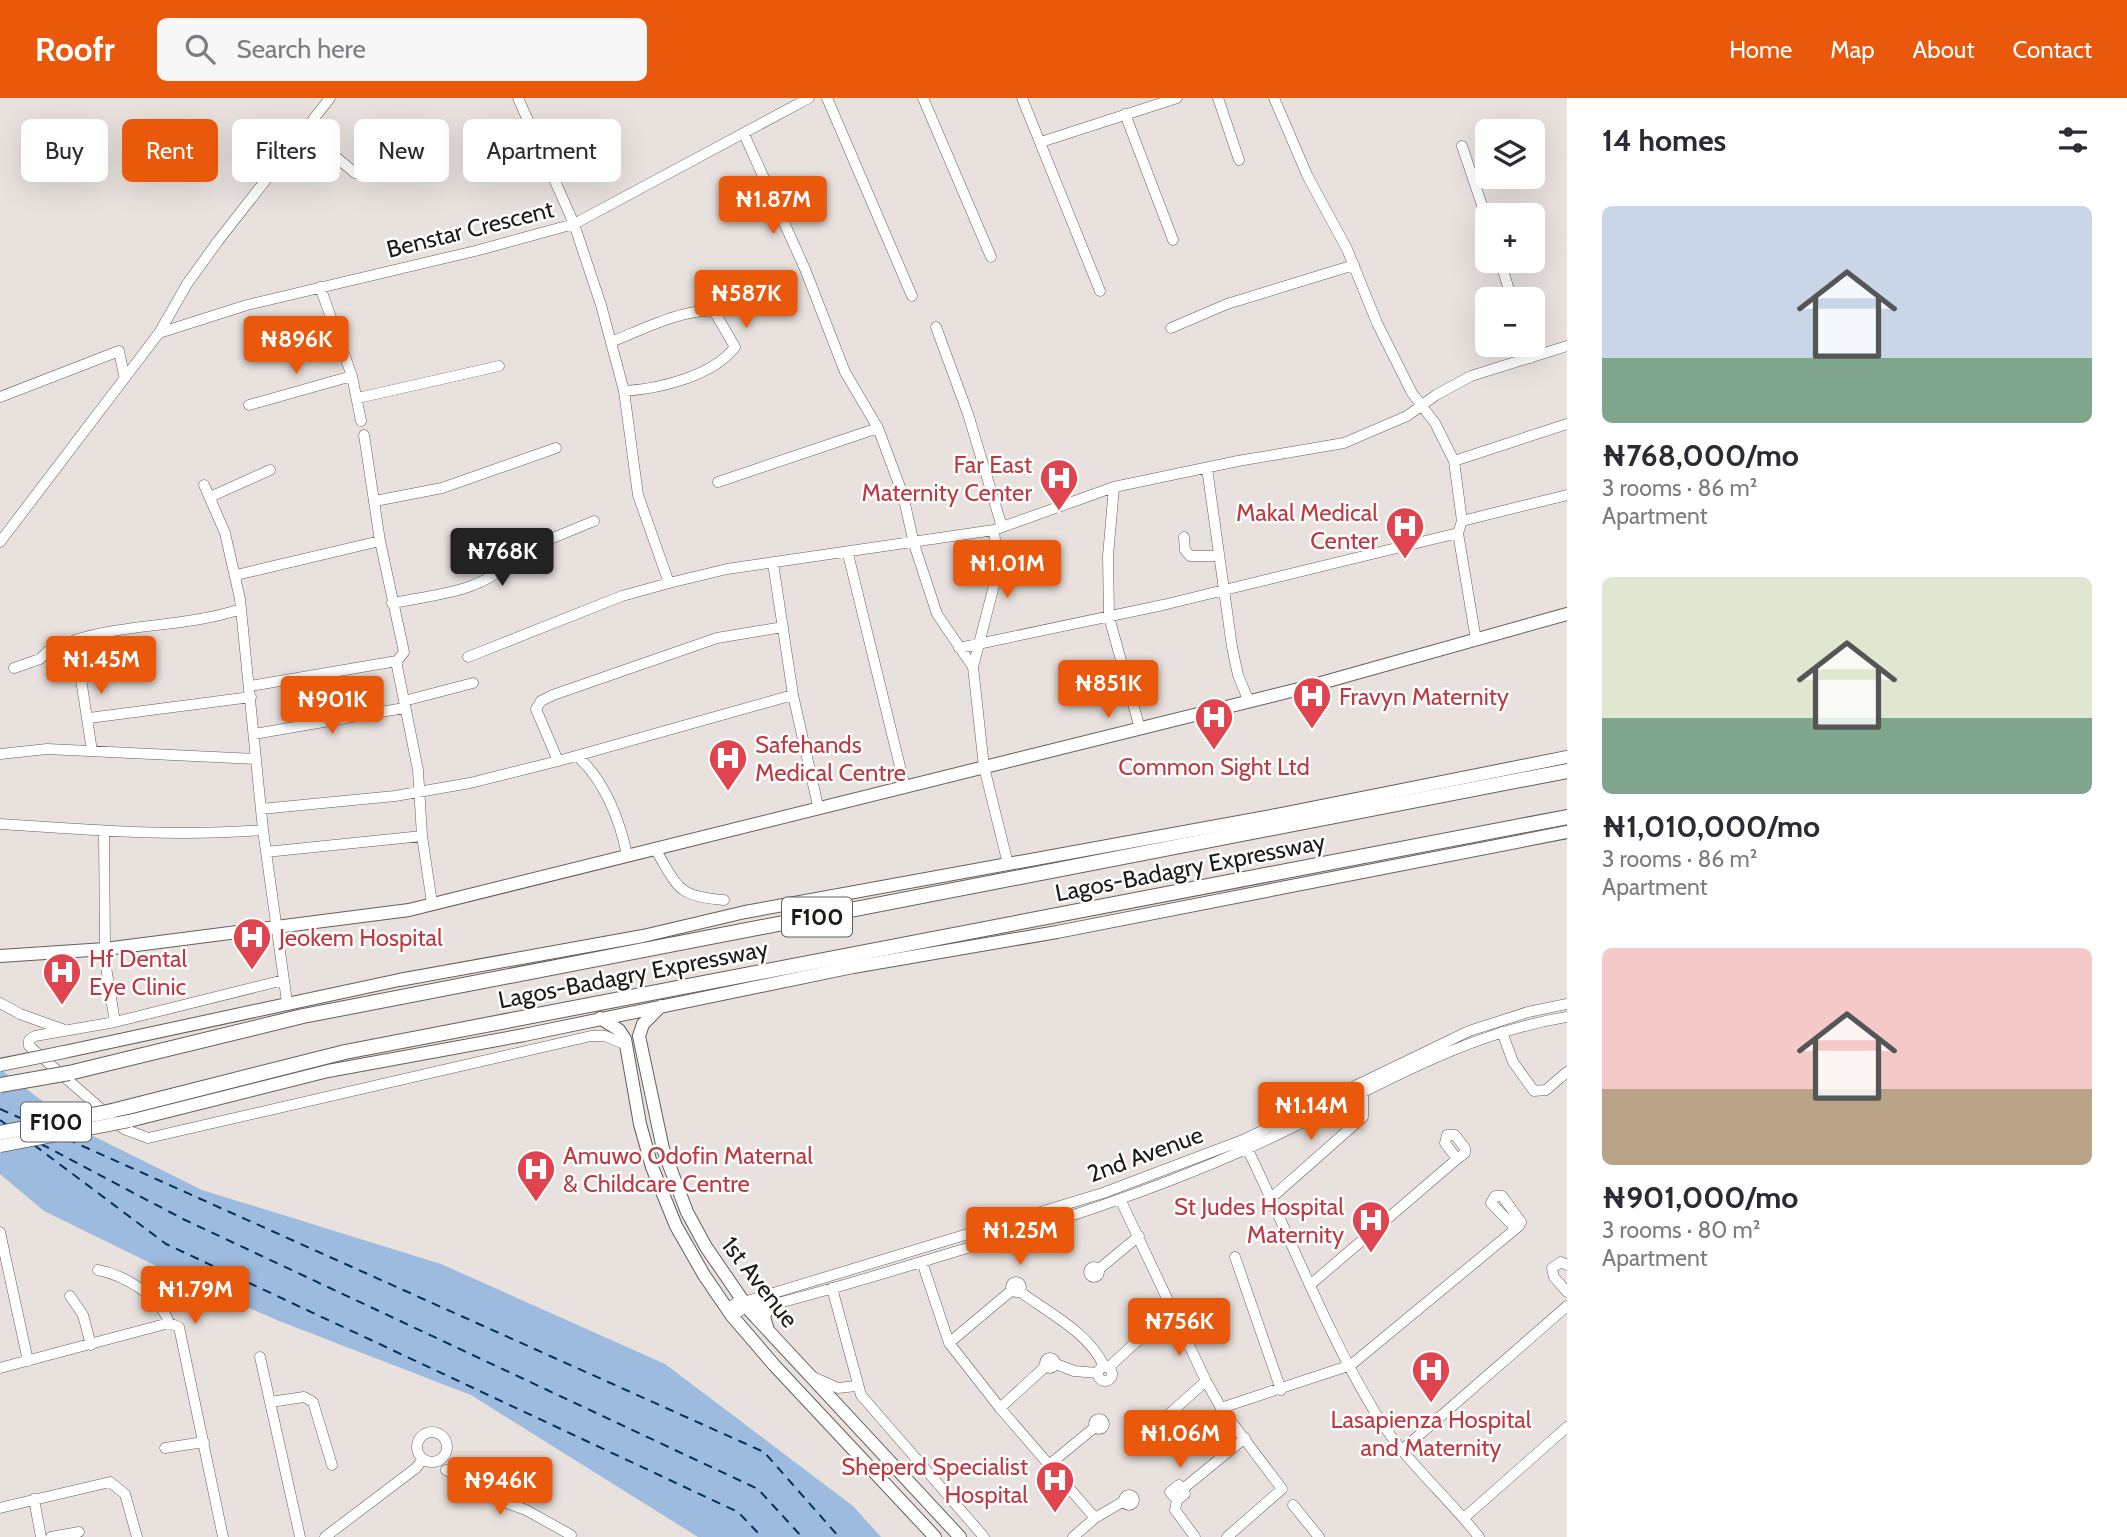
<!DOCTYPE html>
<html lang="en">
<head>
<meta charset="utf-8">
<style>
	:root { --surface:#fff; --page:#f7f7f7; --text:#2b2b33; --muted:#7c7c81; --accent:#ea580c }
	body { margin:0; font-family:Cabin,sans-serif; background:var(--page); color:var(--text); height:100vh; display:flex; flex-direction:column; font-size:26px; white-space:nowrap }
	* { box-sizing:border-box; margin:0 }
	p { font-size:23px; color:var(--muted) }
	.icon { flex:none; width:38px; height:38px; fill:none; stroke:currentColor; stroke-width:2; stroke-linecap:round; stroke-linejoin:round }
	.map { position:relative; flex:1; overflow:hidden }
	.sheet { display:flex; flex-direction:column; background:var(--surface); width:560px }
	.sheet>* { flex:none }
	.banner { position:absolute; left:21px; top:21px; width:665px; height:63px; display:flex; gap:14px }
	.fabs { position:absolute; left:1475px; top:21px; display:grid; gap:14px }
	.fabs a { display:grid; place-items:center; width:70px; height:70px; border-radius:10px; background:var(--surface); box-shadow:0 7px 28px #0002; font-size:35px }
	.price { position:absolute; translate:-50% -60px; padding:0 16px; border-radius:7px; background:var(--accent); color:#fff; font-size:23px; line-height:46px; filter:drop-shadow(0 2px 4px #0008) }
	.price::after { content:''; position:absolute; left:50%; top:42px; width:21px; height:16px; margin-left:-10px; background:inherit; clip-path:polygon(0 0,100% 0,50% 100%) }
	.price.on { background:#222; color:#fff }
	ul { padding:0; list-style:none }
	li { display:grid; align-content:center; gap:14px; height:371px; padding:0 35px }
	li span { display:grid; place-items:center; height:217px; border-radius:10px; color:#555 }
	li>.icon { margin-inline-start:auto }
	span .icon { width:126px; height:126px; fill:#fffc; stroke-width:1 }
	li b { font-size:30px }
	h2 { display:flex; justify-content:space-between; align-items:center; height:84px; padding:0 35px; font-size:30px }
	.chip { padding:0 24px; border-radius:10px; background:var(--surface); box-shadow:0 7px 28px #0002; font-size:24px; line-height:63px }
	.chip.on { background:var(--accent); color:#fff }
	header { display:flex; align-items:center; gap:42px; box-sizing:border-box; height:98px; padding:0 35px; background:var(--accent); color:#fff }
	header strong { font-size:33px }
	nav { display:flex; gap:38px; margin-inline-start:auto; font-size:24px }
	.search { width:490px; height:63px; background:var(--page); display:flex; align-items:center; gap:18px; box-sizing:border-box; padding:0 24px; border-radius:10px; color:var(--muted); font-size:26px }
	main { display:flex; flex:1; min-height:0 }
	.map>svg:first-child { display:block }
	.water { fill:#9dbbde }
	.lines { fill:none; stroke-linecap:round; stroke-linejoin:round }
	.ferry { stroke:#02305c; stroke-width:2; stroke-dasharray:9 7; stroke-linecap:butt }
	.minor-casing { stroke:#655f5c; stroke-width:11 }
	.major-casing { stroke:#655f5c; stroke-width:14 }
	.highway-casing { stroke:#655f5c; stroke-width:16 }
	.minor { stroke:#fff; stroke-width:10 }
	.major { stroke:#fff; stroke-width:12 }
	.highway { stroke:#fff; stroke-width:14 }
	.major-bridge-casing { stroke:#655f5c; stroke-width:14; stroke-linecap:butt }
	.highway-bridge-casing { stroke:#655f5c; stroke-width:16; stroke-linecap:butt }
	.major-bridge { stroke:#fff; stroke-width:12 }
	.highway-bridge { stroke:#fff; stroke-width:14 }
	.labels { text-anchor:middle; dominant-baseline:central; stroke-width:5; stroke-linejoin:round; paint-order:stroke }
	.shield { fill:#fff; stroke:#615f5e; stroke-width:2 }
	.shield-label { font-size:23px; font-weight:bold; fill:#1d1b19 }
	.street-label { font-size:24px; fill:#1d1b19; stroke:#fff }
	.health-label { font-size:24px; fill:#be3a42; stroke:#fff; text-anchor:start }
</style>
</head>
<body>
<header>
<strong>Roofr</strong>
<div class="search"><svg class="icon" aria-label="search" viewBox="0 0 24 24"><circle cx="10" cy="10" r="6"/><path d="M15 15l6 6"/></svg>Search here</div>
<nav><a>Home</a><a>Map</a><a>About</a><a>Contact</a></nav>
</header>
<main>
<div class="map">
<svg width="1567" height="1439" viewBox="0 0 1567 1439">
	<rect width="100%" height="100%" fill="#e8e1dd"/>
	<path class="water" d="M0 971 81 1032 202 1092 441 1166 665 1266 853 1408 881 1439H698L471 1297 279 1223 185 1182 44 1113 0 1076Z"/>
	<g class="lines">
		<path class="ferry" d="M0 1011 27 1023
			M0 1022 7 1027
			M67 1041 764 1354 839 1439
			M41 1046 183 1121 758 1391 802 1439
			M34 1047 166 1146 738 1414 762 1439"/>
		<g class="minor-casing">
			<path id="minor" d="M518 0 574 126 601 207 624 293 638 397 669 485
				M827 0 912 198
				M923 0 991 159
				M1022 0 1100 193
				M1218 0 1239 62
				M1274 0 1308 79 1347 151 1377 225 1412 295 1435 325 1454 363 1462 423 1458 435 1476 542
				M1125 16 1173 142
				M305 33 355 75 395 64
				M744 36 805 171 845 274 878 330 903 397 914 446 937 516 973 569 984 669 1008 766
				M1041 44 1177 0
				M1462 48 1488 125
				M1500 163 1512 201
				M320 189 352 278 361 323
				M936 229 968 316 1002 429
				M1171 230 1227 206 1354 167
				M159 235 247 207 475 153 574 126 809 0
				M611 244C639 233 684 210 714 213L735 249C713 278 659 291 624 293
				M1527 247 1531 260
				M0 299 119 253 124 277
				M358 300 499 268
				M249 307 352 278
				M364 337 380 443 404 554 397 563V568L418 672 422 738 432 805
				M1454 363 1567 326
				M1207 370 1232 549 1238 577 1249 604
				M718 384 878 330
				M204 387 225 435 240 501 263 732 287 904
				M1114 389 1108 458 1109 519 1140 631
				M210 399 270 372
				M375 403 442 390 556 350
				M1462 423 1567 397
				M1184 439 1185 452 1190 458H1219
				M0 444 159 235 187 186 218 143 330 0
				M848 456 905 689
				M773 465 793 597 818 708
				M236 477 380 443
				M392 505C439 496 488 494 519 454L594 423
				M783 529 717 540 553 597 541 603 536 611 558 663 793 597
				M959 550 1163 507 1458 435
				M468 559 622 498 669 485 727 471 994 432 1114 389 1238 363 1344 345 1407 318 1436 297 1471 278 1567 248
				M973 569 998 472 994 432
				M14 570 40 561 48 553H77
				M250 588 397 563
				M404 603 473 585
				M89 620 251 599
				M254 636 404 610
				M92 653 75 542C129 525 187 529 241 511
				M0 656 47 651 256 661
				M578 659C605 683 620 723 627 757
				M261 711 395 698 470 685 558 663
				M0 726C88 732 174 739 263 732
				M104 734 105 851
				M655 751C679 790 676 798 724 802
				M266 754 422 738
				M103 851 115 924
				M284 882 115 924 35 938 29 942V948L124 1031 148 1040 591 938H605L627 947
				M0 905 20 916 62 931
				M1502 934 1513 964 1534 993 1546 992 1567 974
				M1245 1046C1289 1135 1324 1230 1376 1316 1404 1362 1446 1397 1479 1439
				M1270 1101 1363 1019V993
				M1121 1103 1206 1283 1221 1310 1282 1391 1227 1439
				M0 1134 28 1263
				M1235 1159 1281 1292
				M922 1164 949 1245 1000 1310 1095 1420
				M1567 1167 1561 1164 1552 1170 1554 1179 1567 1194
				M1089 1174a5 5 0 1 1 10 0a5 5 0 1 1-10 0Z
				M1099 1171 1139 1138
				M98 1172C124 1177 160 1198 169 1225
				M1011 1189a5 5 0 1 1 10 0a5 5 0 1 1-10 0Z
				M1310 1187 1457 1061 1465 1055V1050L1455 1037H1447L1445 1045 1457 1061
				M832 1190 861 1297 984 1439
				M1019 1193C1049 1215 1088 1234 1104 1268
				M70 1198 83 1217 91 1247
				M727 1211 741 1201 744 1204 1103 1095 1243 1042 1469 933 1528 914 1567 906
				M732 1218 746 1209 754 1211C822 1195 888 1174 954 1154 1053 1125 1149 1094 1244 1052 1352 1005 1449 938 1567 919
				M949 1245 1012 1192
				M260 1259 300 1439
				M1045 1265a5 5 0 1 1 10 0a5 5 0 1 1-10 0Z
				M1056 1266 1074 1273 1097 1275
				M1098 1276a7 7 0 1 1 14 0a7 7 0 1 1-14 0Z
				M1109 1269 1172 1211
				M0 1270 169 1225 179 1229 223 1439
				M813 1279 838 1290 856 1288
				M270 1304 304 1299 313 1304 332 1367
				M1000 1310 1046 1268
				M1221 1310 1351 1267 1519 1128 1521 1124 1502 1098H1495L1491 1105 1515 1130
				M1094 1326a5 5 0 1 1 10 0a5 5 0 1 1-10 0Z
				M1157 1326 1142 1323 1138 1329 1142 1335 1149 1334 1206 1283
				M417 1349a15 15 0 1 1 30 0a15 15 0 1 1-30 0Z
				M165 1350 204 1344
				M1402 1352 1567 1208
				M1050 1366 1095 1329
				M446 1372 495 1397 496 1401 526 1412 571 1437
				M1184 1390 1245 1340
				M1124 1402a5 5 0 1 1 10 0a5 5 0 1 1-10 0Z
				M34 1401 41 1439
				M1177 1402 1170 1394 1179 1387 1185 1396 1177 1402 1175 1412 1195 1439
				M1293 1407 1319 1439
				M0 1410 110 1384 125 1396 137 1439
				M1464 1420 1567 1329
				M51 1439 79 1434
				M325 1439 416 1370 423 1361
				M1073 1439 1095 1420 1124 1403"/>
		</g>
		<g class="major-casing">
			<path id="major" d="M0 858 105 851 409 812 1303 590 1567 516
				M661 908 643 926 639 938 663 1051 687 1114 706 1149 750 1213 960 1439
				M600 920 619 932 625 941 640 1026 652 1069 676 1128 704 1177 732 1218 774 1267 935 1439
				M64 954 399 882 643 838 745 814 1282 716 1567 659
				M129 1023 328 973 524 937 853 869 1057 834 1567 734
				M767 1229 764 1219 769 1207"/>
		</g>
		<g class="highway-casing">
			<path id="highway" d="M69 975 303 918 1567 673
				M112 1013 345 954 1567 719"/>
		</g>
		<use href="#minor" class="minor"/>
		<use href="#major" class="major"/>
		<use href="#highway" class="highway"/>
		<g class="major-bridge-casing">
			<path id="major-bridge" d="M0 967 64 954
				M0 1048 129 1023"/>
		</g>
		<g class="highway-bridge-casing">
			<path id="highway-bridge" d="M0 987 69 975
				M0 1035 112 1013"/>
		</g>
		<use href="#major-bridge" class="major-bridge"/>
		<use href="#highway-bridge" class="highway-bridge"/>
	</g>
	<defs>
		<g id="hospital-pin" transform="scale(2.0125)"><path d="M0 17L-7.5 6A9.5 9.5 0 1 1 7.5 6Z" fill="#e0444e" stroke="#fff"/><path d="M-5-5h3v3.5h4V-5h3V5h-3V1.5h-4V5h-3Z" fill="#fff"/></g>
	</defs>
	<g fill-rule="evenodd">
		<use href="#hospital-pin" x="1059" y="380"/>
		<use href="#hospital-pin" x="1405" y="428"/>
		<use href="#hospital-pin" x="1312" y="598"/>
		<use href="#hospital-pin" x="1214" y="619"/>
		<use href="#hospital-pin" x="728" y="660"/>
		<use href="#hospital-pin" x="252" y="839"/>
		<use href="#hospital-pin" x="62" y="874"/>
		<use href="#hospital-pin" x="536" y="1071"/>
		<use href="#hospital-pin" x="1371" y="1122"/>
		<use href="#hospital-pin" x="1431" y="1272"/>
		<use href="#hospital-pin" x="1055" y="1382"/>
	</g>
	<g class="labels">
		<g class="shield">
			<rect x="782" y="799.5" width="70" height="39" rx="5"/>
			<rect x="21" y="1004.5" width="70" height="39" rx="5"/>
		</g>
		<g class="shield-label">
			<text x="817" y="819">F100</text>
			<text x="56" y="1024">F100</text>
		</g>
		<g class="street-label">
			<text transform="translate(470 131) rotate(-14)">Benstar Crescent</text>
			<text transform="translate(1190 769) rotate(-11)">Lagos-Badagry Expressway</text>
			<text transform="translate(633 876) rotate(-11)">Lagos-Badagry Expressway</text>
			<text transform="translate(1145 1056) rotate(-20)">2nd Avenue</text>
			<text transform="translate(760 1184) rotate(52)">1st Avenue</text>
		</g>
		<g class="health-label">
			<text x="1032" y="366" text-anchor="end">Far East<tspan x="1032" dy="28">Maternity Center</tspan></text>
			<text x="1378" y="414" text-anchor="end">Makal Medical<tspan x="1378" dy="28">Center</tspan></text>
			<text x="1339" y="598">Fravyn Maternity</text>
			<text x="755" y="646">Safehands<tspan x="755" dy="28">Medical Centre</tspan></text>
			<text x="1214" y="668" text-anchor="middle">Common Sight Ltd</text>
			<text x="279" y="839">Jeokem Hospital</text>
			<text x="89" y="860">Hf Dental<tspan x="89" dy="28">Eye Clinic</tspan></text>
			<text x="563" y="1057">Amuwo Odofin Maternal<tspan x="563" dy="28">&amp; Childcare Centre</tspan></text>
			<text x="1344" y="1108" text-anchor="end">St Judes Hospital<tspan x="1344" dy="28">Maternity</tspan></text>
			<text x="1431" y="1321" text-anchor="middle">Lasapienza Hospital<tspan x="1431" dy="28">and Maternity</tspan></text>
			<text x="1028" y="1368" text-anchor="end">Sheperd Specialist<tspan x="1028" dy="28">Hospital</tspan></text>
		</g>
	</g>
</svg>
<div class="fabs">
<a><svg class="icon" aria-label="layers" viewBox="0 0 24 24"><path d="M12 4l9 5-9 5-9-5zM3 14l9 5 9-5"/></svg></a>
<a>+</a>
<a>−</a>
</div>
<b class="price" style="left:773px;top:138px">₦1.87M</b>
<b class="price" style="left:746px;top:232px">₦587K</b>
<b class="price" style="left:296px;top:278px">₦896K</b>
<b class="price on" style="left:502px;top:490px">₦768K</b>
<b class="price" style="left:1007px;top:502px">₦1.01M</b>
<b class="price" style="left:101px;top:598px">₦1.45M</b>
<b class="price" style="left:1108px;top:622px">₦851K</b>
<b class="price" style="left:332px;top:638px">₦901K</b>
<b class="price" style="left:1311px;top:1044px">₦1.14M</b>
<b class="price" style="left:1020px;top:1169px">₦1.25M</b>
<b class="price" style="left:195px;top:1228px">₦1.79M</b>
<b class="price" style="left:1179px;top:1260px">₦756K</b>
<b class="price" style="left:1180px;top:1372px">₦1.06M</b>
<b class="price" style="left:500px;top:1419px">₦946K</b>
<div class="banner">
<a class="chip">Buy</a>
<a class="chip on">Rent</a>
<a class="chip">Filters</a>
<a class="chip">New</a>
<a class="chip">Apartment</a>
</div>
</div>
<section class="sheet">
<h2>14 homes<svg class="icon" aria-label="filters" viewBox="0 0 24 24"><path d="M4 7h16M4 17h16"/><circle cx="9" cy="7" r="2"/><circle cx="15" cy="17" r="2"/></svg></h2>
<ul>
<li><span style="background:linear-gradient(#c9d6e8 70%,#7fa58c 0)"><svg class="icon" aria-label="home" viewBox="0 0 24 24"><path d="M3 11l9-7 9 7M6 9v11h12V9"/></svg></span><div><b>₦768,000/mo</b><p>3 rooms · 86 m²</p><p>Apartment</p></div></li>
<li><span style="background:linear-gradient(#dfe7d0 65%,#7fa58c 0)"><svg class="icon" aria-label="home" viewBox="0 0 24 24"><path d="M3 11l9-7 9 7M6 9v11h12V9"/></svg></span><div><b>₦1,010,000/mo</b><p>3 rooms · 86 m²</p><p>Apartment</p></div></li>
<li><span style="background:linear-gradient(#f6c9c9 65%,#b9a48a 0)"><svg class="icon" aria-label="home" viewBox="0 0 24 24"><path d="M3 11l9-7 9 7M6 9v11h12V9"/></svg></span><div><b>₦901,000/mo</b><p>3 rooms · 80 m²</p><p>Apartment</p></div></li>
</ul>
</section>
</main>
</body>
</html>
